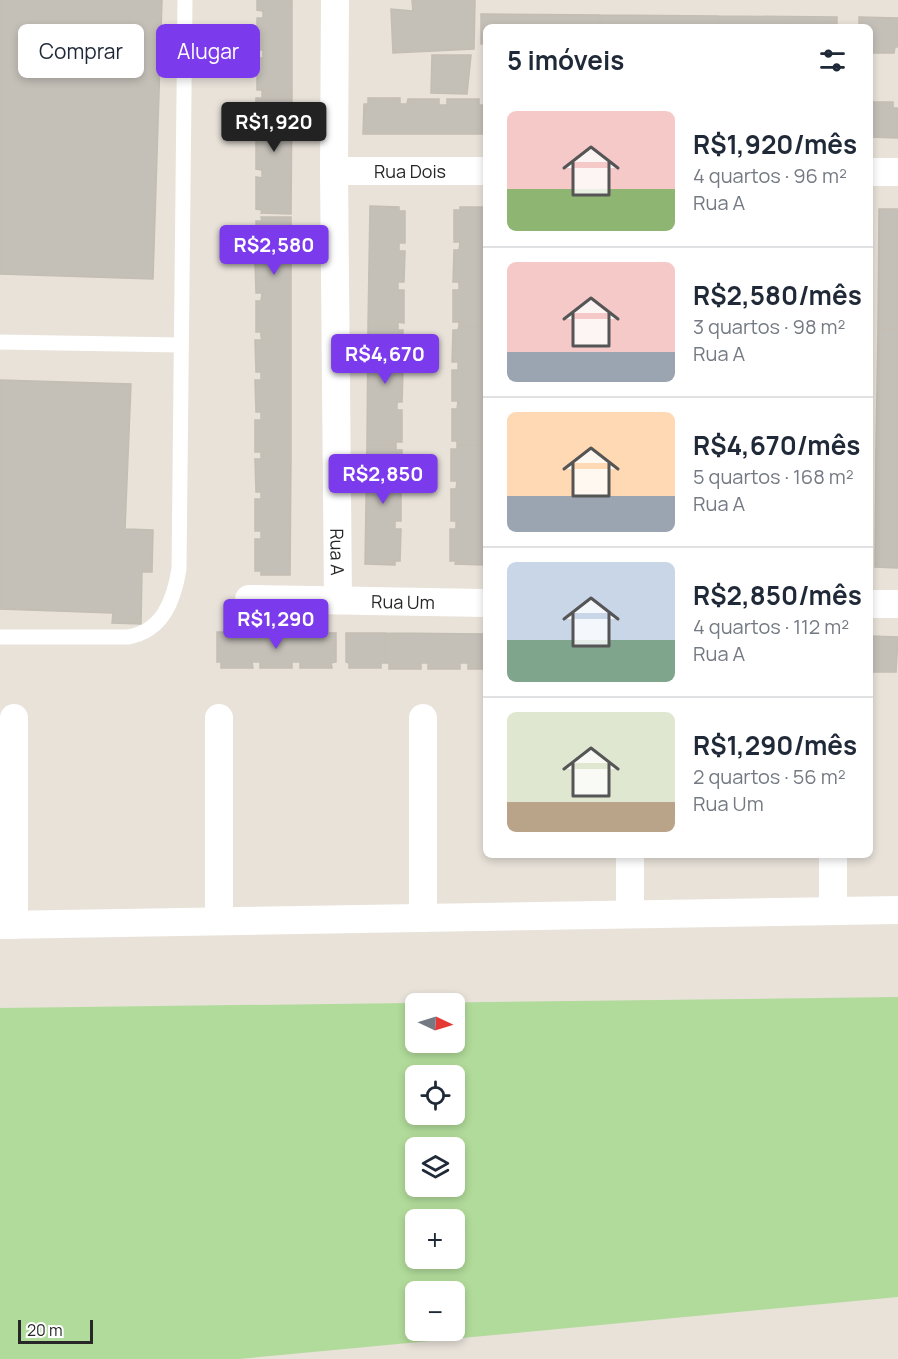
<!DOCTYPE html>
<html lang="pt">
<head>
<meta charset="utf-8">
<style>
	:root { --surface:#fff; --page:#f6f6f7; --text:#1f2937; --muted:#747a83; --line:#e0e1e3; --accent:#7c3aed }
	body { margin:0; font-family:Manrope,sans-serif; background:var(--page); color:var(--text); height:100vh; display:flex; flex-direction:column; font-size:22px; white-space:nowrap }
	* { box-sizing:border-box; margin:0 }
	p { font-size:20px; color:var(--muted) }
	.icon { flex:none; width:33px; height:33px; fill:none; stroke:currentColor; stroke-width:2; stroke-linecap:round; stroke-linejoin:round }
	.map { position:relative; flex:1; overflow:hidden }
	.sheet { position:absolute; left:483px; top:24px; width:390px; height:834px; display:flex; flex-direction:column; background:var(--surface); border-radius:9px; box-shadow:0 3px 9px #0003 }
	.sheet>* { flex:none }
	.guide { position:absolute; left:18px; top:24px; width:375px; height:54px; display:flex; gap:12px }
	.needle { width:39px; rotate:94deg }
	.fabs { position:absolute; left:405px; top:993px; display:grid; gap:12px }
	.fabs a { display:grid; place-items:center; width:60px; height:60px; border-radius:9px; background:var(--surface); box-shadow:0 3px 9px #0003; font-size:30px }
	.scale { position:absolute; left:18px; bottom:15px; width:75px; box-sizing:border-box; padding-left:6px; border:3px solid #272727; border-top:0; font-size:16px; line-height:21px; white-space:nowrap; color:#272727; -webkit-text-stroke:4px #fff; paint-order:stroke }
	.price { position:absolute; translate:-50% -51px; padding:0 14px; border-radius:6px; background:var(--accent); color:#fff; font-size:20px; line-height:39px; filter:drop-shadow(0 2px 3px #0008) }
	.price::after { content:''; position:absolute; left:50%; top:36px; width:18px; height:14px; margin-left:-9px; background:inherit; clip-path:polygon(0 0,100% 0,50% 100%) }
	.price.current { background:#222; color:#fff }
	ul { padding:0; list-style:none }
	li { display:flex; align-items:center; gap:18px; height:150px; padding:0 24px }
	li+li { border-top:2px solid var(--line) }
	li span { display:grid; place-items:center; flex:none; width:168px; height:120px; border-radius:9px; color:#555 }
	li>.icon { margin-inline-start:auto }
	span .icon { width:72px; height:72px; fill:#fffc; stroke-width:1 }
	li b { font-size:26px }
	h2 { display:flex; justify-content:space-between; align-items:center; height:72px; padding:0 24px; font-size:26px }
	.pill { padding:0 21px; border-radius:9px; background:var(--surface); box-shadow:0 3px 9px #0003; font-size:21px; line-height:54px }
	.pill.current { background:var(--accent); color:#fff }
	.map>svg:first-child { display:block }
	.green { fill:#b1db9a; fill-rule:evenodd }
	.building { fill:#c4c0b8; stroke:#c3bdb3; stroke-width:1.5 }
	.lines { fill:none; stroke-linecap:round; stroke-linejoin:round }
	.service { stroke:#fff; stroke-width:15 }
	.minor { stroke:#fff; stroke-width:28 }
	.labels { text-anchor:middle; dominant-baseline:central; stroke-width:6; stroke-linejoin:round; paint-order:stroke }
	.street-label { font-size:18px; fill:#272727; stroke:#fff }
</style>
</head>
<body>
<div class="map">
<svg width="898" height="1359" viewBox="0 0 898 1359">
	<rect width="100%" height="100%" fill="#e8e2d9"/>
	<path class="green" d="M898 997V1297L239 1359H0V1008ZM416 1004H454V1042H416ZM416 1076H454V1114H416ZM416 1148H454V1186H416ZM416 1220H454V1258H416ZM416 1292H454V1330H416Z"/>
	<path class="building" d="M0 0H162L153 279 0 274Z
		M257 0H292V94H262V90H257V58H263V50H257V18H263V11L257 10Z
		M412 0H475L474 49 393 53 391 9 413 11Z
		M481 14 600 15V27H486L485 50V44H481Z
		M600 15 718 16V27H600Z
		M718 16 837 17V27H718Z
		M859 17 898 18V47H895L894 53H870V27H859Z
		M432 55H471L467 94 431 93Z
		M262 94H292L291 214 261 213 262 210 256 209V177L262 178V170L256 169V138L262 137V130H256V98H262Z
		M368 98H400V104H407L408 99H439V105H447V99H479V105H483L482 134H363L364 104H368Z
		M870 102H893V108H898V138L870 137Z
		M483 105H486V134H482Z
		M370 206 399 207V211H405V243H399V251H405L404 282H398V290H404V323L398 322V326H368Z
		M460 207H486V326H459V322H453V290H459V282H453L454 250H459L460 242H454V210H460Z
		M879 209H898V329H878Z
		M261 217H291V336H261V332H256V301H261L262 293H256L255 261H262L261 253H256V221H262Z
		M368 326H398V330H403V362H397V370H403L402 402H397V410H402V442H396V445H367Z
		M459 326H486V445H457V441H452V409H457L458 401H452V370H458V362H452L453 330H458Z
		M878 329H898V448H876Z
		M261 336H291V456H261V452H255V420H261V412H256L255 380H261V372H256L255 340H262Z
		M0 380 131 384 125 529 153 530 152 572H142L141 624 112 623 113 613 0 609Z
		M367 445H396V450H402L401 481H396V489H401V521H395V529H401L400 561H395V565L365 564Z
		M457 445H486L485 565 455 564 456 561H450V529H456V521H451V489H456L457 481H451V449H457Z
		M876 448H898V568L875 567Z
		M261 456H291L290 575H261V571H255V539H261V531H255V499H261V492H256L255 459H261Z
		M217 632 336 633V662L331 663 332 668H300V662H292V668H260V662H252L253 668H221V662H217Z
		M346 633H385V663H381V668H349V663L346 662Z
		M385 633 486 634V669H468V663H460V669H428V663H421V669H389V663H385Z
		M870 636 898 637 896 672H870Z"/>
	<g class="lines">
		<path class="service" d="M0 342 181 345
			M0 637H128C163 631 174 600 179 569L185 0"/>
		<g class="minor">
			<path id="s1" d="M335 0 334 171 338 600"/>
			<path id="s2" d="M334 171H486"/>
			<path d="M870 172H898"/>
			<path id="s3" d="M249 599 486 603"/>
			<path d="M870 604H898"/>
			<path d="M14 718V925"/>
			<path d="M219 718V921"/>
			<path d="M833 911V855"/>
			<path d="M630 914V855"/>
			<path d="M423 918V718"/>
			<path d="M0 925 898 910"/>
		</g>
	</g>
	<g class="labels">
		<g class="street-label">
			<text stroke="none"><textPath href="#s2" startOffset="76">Rua Dois</textPath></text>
			<text stroke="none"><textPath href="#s1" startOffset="552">Rua A</textPath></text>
			<text stroke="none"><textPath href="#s3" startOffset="154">Rua Um</textPath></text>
		</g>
	</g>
</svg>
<div class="fabs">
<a><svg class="needle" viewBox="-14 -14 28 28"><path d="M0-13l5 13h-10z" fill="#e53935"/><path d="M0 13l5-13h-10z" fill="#747a83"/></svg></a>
<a><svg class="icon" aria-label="locate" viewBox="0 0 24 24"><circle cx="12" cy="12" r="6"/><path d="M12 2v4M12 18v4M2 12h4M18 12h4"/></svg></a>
<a><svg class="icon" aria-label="layers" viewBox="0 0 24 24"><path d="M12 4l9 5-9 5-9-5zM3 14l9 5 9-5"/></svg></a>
<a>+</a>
<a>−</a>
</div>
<div class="scale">20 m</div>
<b class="price current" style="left:274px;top:153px">R$1,920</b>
<b class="price" style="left:274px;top:276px">R$2,580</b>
<b class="price" style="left:385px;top:385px">R$4,670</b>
<b class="price" style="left:383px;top:505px">R$2,850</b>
<b class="price" style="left:276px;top:650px">R$1,290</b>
<div class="guide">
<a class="pill">Comprar</a>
<a class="pill current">Alugar</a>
</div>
<section class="sheet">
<h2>5 imóveis<svg class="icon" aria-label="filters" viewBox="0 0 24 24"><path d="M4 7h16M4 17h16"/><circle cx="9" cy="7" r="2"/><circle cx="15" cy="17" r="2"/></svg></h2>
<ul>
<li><span style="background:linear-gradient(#f6c9c9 65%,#8fb573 0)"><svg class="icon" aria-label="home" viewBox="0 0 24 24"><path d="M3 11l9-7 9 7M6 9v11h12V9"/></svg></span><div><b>R$1,920/mês</b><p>4 quartos · 96 m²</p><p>Rua A</p></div></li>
<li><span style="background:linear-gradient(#f6c9c9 75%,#9aa5b1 0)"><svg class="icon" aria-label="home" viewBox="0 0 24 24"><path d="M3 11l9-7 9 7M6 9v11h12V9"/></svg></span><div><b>R$2,580/mês</b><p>3 quartos · 98 m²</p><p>Rua A</p></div></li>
<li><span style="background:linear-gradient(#ffd9b3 70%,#9aa5b1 0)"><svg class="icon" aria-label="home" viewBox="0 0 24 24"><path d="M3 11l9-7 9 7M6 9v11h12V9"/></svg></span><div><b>R$4,670/mês</b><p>5 quartos · 168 m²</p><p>Rua A</p></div></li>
<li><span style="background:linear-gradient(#c9d6e8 65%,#7fa58c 0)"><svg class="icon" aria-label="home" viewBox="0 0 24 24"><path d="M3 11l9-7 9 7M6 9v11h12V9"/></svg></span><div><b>R$2,850/mês</b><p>4 quartos · 112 m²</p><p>Rua A</p></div></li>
<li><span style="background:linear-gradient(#dfe7d0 75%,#b9a48a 0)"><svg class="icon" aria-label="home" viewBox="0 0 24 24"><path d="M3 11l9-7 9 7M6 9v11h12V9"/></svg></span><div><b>R$1,290/mês</b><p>2 quartos · 56 m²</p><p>Rua Um</p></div></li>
</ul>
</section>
</div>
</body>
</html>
